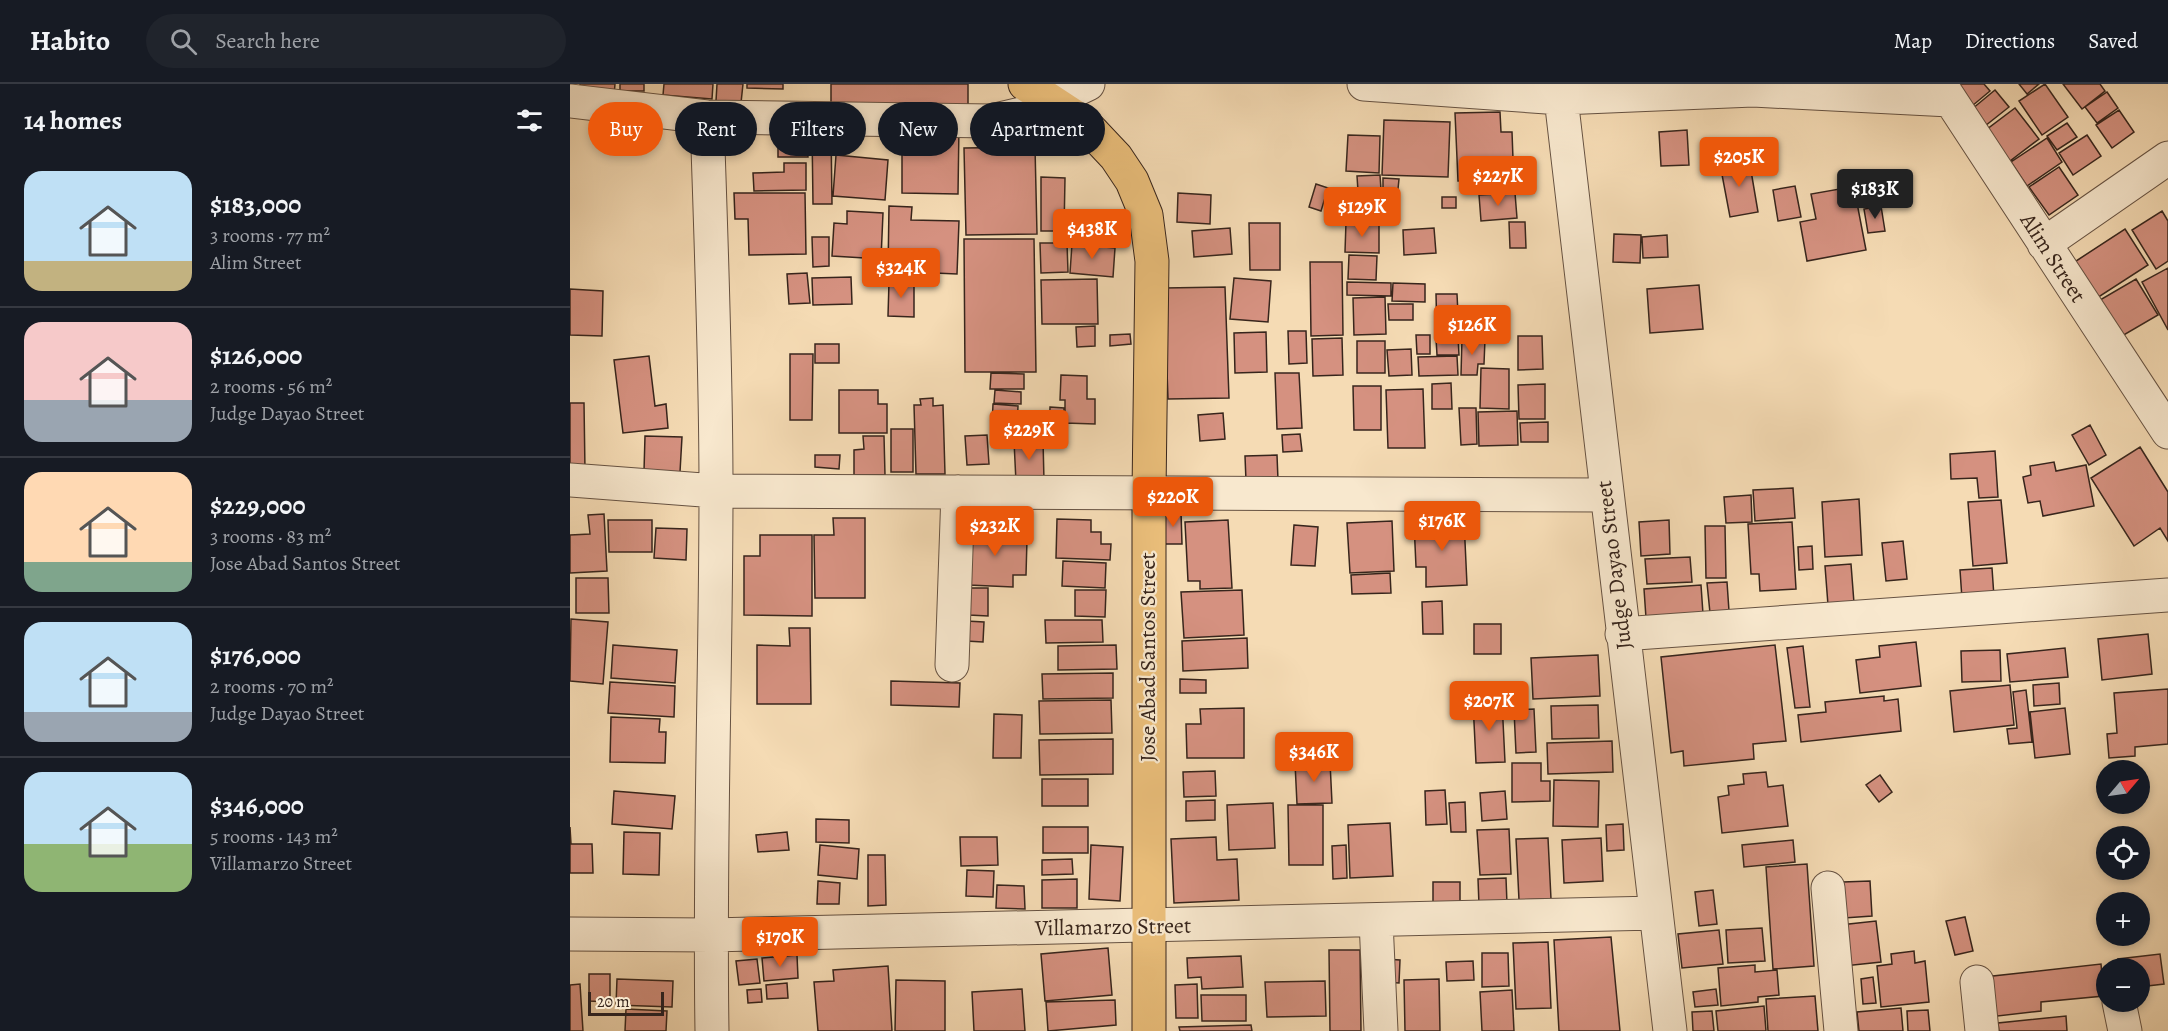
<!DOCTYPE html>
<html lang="en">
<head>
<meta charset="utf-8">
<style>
	:root { --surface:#171b24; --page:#20242c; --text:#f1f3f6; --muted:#9ea1a6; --line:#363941; --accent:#ea580c }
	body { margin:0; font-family:Alegreya,serif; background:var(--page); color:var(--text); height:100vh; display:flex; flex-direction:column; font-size:22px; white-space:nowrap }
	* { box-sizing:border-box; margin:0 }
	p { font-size:20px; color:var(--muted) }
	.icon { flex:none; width:33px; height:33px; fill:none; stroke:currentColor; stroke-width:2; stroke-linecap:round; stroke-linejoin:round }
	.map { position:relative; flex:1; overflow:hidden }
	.side { display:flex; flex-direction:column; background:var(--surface); width:570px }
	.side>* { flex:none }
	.hud { position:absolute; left:18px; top:18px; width:570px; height:54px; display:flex; gap:12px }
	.needle { width:39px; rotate:61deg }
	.tools { position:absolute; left:1526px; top:676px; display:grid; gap:12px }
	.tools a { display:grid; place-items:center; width:54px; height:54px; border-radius:50%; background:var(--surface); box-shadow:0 3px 9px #0003; font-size:30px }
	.scale { position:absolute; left:18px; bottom:15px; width:76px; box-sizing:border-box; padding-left:6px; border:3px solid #37251c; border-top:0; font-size:16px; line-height:21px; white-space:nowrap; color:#37251c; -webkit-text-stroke:4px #f8e8ce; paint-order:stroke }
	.price { position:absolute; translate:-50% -51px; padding:0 14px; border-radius:6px; background:var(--accent); color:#fff; font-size:20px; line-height:39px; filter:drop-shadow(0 2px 3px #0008) }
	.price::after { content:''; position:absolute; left:50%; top:36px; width:18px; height:14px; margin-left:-9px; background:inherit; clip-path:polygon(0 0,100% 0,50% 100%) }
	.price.selected { background:#222; color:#fff }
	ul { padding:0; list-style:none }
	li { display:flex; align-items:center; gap:18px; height:150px; padding:0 24px }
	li+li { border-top:2px solid var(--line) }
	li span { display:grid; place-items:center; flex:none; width:168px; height:120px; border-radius:18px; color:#555 }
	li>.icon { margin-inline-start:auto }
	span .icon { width:72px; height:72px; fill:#fffc; stroke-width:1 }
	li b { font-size:26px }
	h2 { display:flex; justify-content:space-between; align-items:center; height:72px; padding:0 24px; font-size:26px }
	.pill { padding:0 21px; border-radius:27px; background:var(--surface); box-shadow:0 3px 9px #0003; font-size:21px; line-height:54px }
	.pill.selected { background:var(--accent); color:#fff }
	header { display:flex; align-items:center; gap:36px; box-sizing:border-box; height:84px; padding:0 30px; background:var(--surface); border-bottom:2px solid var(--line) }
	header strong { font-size:28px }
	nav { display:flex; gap:33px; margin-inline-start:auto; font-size:21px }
	.search { width:420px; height:54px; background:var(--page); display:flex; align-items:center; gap:15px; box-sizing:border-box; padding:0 21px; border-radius:33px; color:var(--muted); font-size:22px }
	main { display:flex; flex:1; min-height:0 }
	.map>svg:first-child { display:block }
	.building { fill:#d59180; stroke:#37251c; stroke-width:1.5 }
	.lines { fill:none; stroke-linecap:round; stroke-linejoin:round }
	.minor-casing { stroke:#665242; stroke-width:35 }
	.major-casing { stroke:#37251c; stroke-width:35 }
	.minor { stroke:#f8e8ce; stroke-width:33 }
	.major { stroke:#eabe7a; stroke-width:33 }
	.labels { text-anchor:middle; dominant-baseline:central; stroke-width:4.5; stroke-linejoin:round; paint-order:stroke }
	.street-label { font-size:22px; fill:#37251c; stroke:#f8e8ce }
</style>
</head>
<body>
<header>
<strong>Habito</strong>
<div class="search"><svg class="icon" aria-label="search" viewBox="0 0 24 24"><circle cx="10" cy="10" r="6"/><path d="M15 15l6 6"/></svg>Search here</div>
<nav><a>Map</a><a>Directions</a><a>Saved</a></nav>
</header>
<main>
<section class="side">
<h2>14 homes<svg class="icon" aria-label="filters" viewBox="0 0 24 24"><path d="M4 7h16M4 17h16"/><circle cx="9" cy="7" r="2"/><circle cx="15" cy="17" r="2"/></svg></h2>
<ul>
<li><span style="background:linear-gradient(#bfe0f5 75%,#c2b280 0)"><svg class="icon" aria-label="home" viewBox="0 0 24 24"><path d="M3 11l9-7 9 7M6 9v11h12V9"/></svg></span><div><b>$183,000</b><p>3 rooms · 77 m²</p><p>Alim Street</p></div></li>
<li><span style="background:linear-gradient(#f6c9c9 65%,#9aa5b1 0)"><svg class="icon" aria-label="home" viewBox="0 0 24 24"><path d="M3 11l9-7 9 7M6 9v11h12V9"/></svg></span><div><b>$126,000</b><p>2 rooms · 56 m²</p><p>Judge Dayao Street</p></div></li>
<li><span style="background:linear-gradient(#ffd9b3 75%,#7fa58c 0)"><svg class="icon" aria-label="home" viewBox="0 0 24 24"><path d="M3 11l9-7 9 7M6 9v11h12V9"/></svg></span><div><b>$229,000</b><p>3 rooms · 83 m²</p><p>Jose Abad Santos Street</p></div></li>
<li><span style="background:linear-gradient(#bfe0f5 75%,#9aa5b1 0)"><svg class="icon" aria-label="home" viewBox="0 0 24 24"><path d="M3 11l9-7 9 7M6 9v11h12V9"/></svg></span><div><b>$176,000</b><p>2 rooms · 70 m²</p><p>Judge Dayao Street</p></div></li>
<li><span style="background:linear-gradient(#bfe0f5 60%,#8fb573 0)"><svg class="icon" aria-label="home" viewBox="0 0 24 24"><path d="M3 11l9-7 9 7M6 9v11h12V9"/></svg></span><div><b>$346,000</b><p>5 rooms · 143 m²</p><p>Villamarzo Street</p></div></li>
</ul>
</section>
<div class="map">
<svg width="1598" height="947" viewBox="0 0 1598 947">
	<rect width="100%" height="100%" fill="#f5dbb4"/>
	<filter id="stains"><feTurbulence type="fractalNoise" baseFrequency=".00333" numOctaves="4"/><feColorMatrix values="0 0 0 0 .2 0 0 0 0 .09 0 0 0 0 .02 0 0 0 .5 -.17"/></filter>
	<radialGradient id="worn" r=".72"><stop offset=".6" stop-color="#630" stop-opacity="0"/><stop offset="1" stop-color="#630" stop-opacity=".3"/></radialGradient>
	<path class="building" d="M10 0H45L44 12 10 10Z
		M50 0H74V7H50Z
		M94 0H143L142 15 93 11Z
		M147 0H173L171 19 146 17Z
		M177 0H213V5L177 4Z
		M261 0H398V23L261 20Z
		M1388 0H1414L1420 7 1402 22Z
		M1449 0H1469L1457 10Z
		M1475 0 1498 33 1472 51 1449 17Z
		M1493 0H1530L1535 7 1512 25Z
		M1425 6 1439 23 1415 42 1402 25Z
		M1537 8 1548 24 1527 39 1515 23Z
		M1445 24 1469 55 1436 80 1412 49Z
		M1549 26 1564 48 1542 64 1526 41Z
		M930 28 931 48H942L943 75 916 76 917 96 888 97 885 29Z
		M814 36 880 38 878 93 812 91Z
		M1497 39 1507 53 1487 66 1477 52Z
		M208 40H237L238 73H208Z
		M332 40 389 41 388 110 332 109Z
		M242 46H261L262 120H243Z
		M1117 46 1119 81 1091 82 1089 48Z
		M778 51 810 52 809 89 776 87Z
		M1517 51 1531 72 1503 91 1489 69Z
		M1477 54 1492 78 1457 102 1441 78Z
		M465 63 467 150 396 151 394 64Z
		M266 71 318 76 315 116 263 112Z
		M1179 75 1188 128 1160 133 1150 80Z
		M214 79H236V106L184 107 183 89 214 88Z
		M1489 83 1508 111 1479 131 1459 103Z
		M810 91 811 106 788 107 787 92Z
		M471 93 495 94 494 147H471Z
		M813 94 829 95 828 105 813 104Z
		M746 100 758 104 751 127 739 123Z
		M1225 102 1231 133 1208 137 1203 106Z
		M1275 104 1278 121 1287 119 1296 166 1237 177 1230 138 1246 135 1241 110Z
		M164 109H235L236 170 179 171 178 135H165Z
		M608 109 641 111 640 140 607 138Z
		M800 109H809V136H778L777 120H800Z
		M945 109 947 134 911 137 909 111Z
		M872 113H886V124H872Z
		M319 122 342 123 341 136 389 137 387 190 318 187Z
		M1311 122 1315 147 1298 149 1294 125Z
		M277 127 313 129 311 175 262 172 264 139 277 140Z
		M1592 127 1598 137V177L1586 185 1562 146Z
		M502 129 519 130V152H501Z
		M523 138 538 139V158L523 157Z
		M776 138 809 139V169L775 168Z
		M939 138H955L956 164H940Z
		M679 139H710V186H680Z
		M660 144 662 170 624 173 622 147Z
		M864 144 866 169 834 171 833 146Z
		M1555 145 1578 181 1527 214 1503 179Z
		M1044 150 1071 151 1070 179 1043 178Z
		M1097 151 1098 173 1073 174 1072 153Z
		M242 153H259V182L243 183Z
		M394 155H464L466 288H395Z
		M470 159H497L498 188 471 189Z
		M502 160 545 164 543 193 500 189Z
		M779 171 807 172 806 196 778 195Z
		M740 178H772L773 251 741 252Z
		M1598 184V246L1572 198Z
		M237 189 240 219 219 220 217 190Z
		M281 193 282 220 243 221 242 194Z
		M664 194 701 197 698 238 660 235Z
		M527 195 528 240H472L471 196Z
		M1566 195 1588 231 1552 252 1530 216Z
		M319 198H344V233L318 232Z
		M777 198 821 199V212L777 211Z
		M823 199 855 200V218L822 217Z
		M1129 201 1133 245 1080 249 1077 205Z
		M655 203 659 314 598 315 594 204Z
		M0 205 33 207 32 252 0 251Z
		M866 210H887L889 250 867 251Z
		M815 213 816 250 784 251 783 214Z
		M818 220H843V236H819Z
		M525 242V262L507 263 506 243Z
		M718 247H736L737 279 719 280Z
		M696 248 697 288 665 289 664 249Z
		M560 250 561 260 540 262V251Z
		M846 251H860V270H847Z
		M948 252H972L973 285 948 286Z
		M888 253 889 271H867L866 254Z
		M772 254 773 291 743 292 742 255Z
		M892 254 915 255 914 280H908L907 291H891Z
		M787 257H815V289H787Z
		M245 260H269V279H245Z
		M841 265 842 291 819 292 817 266Z
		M220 270H243L242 336H220Z
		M79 272 85 322 96 320 98 344 53 349 44 276Z
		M887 272 888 291 849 292 848 273Z
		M911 284 939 285V325L910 324Z
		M421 289 454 290V305H420Z
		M705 289H729L732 344 707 345Z
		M491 291 517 292V315H525V340L495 339V316H490Z
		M881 299 882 325H862V300Z
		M975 300V335H949L948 301Z
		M783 302H811V346H784Z
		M853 305 855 364H818L816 306Z
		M269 306H308V320H317V349H269Z
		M425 306 451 308V320L424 319Z
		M363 314V322L373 321 375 390H346L344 321H351L350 315Z
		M0 319H14L15 387H0Z
		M423 320 448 322 447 344 422 342Z
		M480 323 494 324 493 360H479Z
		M889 324H906L907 360 891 361Z
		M947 327 948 361 909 362 908 328Z
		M653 329 655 355 630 357 628 331Z
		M978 338V358H951L950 339Z
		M1520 341 1536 371 1519 381 1502 351Z
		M321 345H343V388H321Z
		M730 350 732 367 713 368 712 351Z
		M417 351 419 380 397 381 395 352Z
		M75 352 112 353 110 388 74 387Z
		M293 352H314L315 391H284V366L294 365Z
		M473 356 474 397 446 398 444 357Z
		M1570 363 1598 408V457L1590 444 1564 462 1521 394Z
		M1425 367 1428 413 1409 414 1407 394 1381 395 1380 370Z
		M245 371H270L269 385 245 383Z
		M707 371 708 396 676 397 675 372Z
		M1484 378 1486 387 1516 381 1524 422 1473 432 1470 417 1458 419 1453 393 1461 391 1460 382Z
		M1223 404 1225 434 1185 437 1183 406Z
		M1181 411 1182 438 1156 439 1154 413Z
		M1289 415 1292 471 1255 473 1252 418Z
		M1431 416 1437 479 1403 482 1398 418Z
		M594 428H611L612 460H595Z
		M34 430 37 487 0 489V451L20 450 18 431Z
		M263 434H295V514H245L244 451H264Z
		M401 435H421V454L457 455 456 491H443V503L399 501Z
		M487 435 521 436V448H531V460H541L540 476 486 474Z
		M38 436H82V468H39Z
		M658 436 662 504 630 505V497H618L615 438Z
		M894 436 897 501 856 503V483H846L844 438Z
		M1099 436 1100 470 1071 472 1069 438Z
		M822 437 824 487 780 489 777 439Z
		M1222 438 1226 505 1190 507 1189 490H1181L1178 440Z
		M724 441 748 443 745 482 721 481Z
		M1135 442H1155L1156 494H1136Z
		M86 444 117 445 116 476 84 474Z
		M190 451H242V532L174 531V472H190Z
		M1333 457 1337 495 1316 497 1312 459Z
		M1242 462 1243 485 1229 486 1228 463Z
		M1120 473 1122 498 1077 500 1075 475Z
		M493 477 536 479 535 504 492 502Z
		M1281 480 1284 519 1258 521 1255 482Z
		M1422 484 1424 513 1392 515 1390 486Z
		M820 489 821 509 782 510 781 491Z
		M6 494H38L39 529H6Z
		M1157 498 1159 527 1140 529 1137 499Z
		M1131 501 1133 530 1076 534 1074 505Z
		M399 504H418V532L399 531Z
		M505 506H536L535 533 505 532Z
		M672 506 674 551 614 554 611 508Z
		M872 517 873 550H853L852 518Z
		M1 535 38 538 33 600 0 597Z
		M475 536H532L533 558 476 559Z
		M396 537 414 538 413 558 396 557Z
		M904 540H931V570H904Z
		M219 544H240L241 620H187V561L220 562Z
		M1578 550 1582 590 1532 596 1528 555Z
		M677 554 678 584 613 587 612 557Z
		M1346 558 1351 602 1290 609 1286 576 1310 573 1309 562Z
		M43 561 107 566 105 599 41 594Z
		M546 561 547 585 488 586V562Z
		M1205 561 1216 657 1183 660 1184 675 1114 682 1113 667 1101 669 1091 573Z
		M1233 562 1240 623 1225 624 1217 564Z
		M1495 564 1498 593 1440 598 1437 570Z
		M1430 566 1431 597 1392 598 1391 567Z
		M1028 571 1030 612 963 615 961 574Z
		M543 589V614L473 615 472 590Z
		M610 595 636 596V609H610Z
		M321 597 390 599 389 623 321 621Z
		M40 598 105 602 104 633 38 629Z
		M1489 599 1490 620 1464 622 1463 601Z
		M1440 601 1444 641 1384 648 1380 607Z
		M1598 605V660L1565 663V672L1539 674 1537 650 1547 649 1544 609Z
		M1456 606 1462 658 1439 660 1437 645 1447 644 1443 608Z
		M1314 612V617L1328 615 1331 647 1231 658 1228 631 1256 628 1255 618Z
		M541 616 542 649 470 650 469 617Z
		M932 617 935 678 906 679 903 618Z
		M1028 621 1029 654 982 655 981 622Z
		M674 624V674H617L616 640H631L630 625Z
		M1495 624 1500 670 1465 674 1460 628Z
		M964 625 966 668 946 669 944 626Z
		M424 630 452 631 451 674H423Z
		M41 633 90 635 89 648H96L95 679 40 678Z
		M543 655V690L470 691 469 656Z
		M1042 657 1043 688 978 690 977 659Z
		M760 678 762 719 727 720 725 679Z
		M942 679H971V697H980V717L942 718Z
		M645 687 646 712 614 713 613 688Z
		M1196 688 1198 703 1213 701 1218 742 1152 749 1148 713 1159 711 1158 702 1174 700 1173 690Z
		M1310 691 1322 708 1309 718 1296 701Z
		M472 695H518V722H472Z
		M984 696 1029 697 1028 743 983 742Z
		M875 706 877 740 856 741 855 707Z
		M44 707 105 712 102 745 42 740Z
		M935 707 937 735 912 737 910 709Z
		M645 716V736L616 737V717Z
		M895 718 896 748H881L879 719Z
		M703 719 705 764 659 766 657 721Z
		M718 721H753V781H719Z
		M246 735 279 736V759L246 758Z
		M820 739 823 792 780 794 778 741Z
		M1053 740 1054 766 1037 767 1036 741Z
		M0 743 1 760H22L23 789H0Z
		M473 743H518V769H473Z
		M939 745 941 790 910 791 907 746Z
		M54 748 90 749 89 791 53 790Z
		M217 748 219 766 188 768 186 751Z
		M390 753H427L428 781 391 782Z
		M646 753 647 776 667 775 669 816 604 819 601 755Z
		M978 754 981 815 949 816 946 755Z
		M1031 754 1033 797 994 799 992 756Z
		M1223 756 1225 778 1174 783 1172 761Z
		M250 761 289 765 287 795 248 791Z
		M521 761 553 763 550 817 519 815Z
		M776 761 777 794 763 795 762 762Z
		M298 771H315L316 821 298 822Z
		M502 775 503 790 472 791V776Z
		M1237 780 1244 882 1203 885 1196 783Z
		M397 786 424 787 423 813 396 812Z
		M936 794 937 820 909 821 908 795Z
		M507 795V824H472V796Z
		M248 797 270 799 269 820H247Z
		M1300 797 1302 832 1274 834 1273 798Z
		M863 798H890V820H863Z
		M427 801 454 802 455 825 426 824Z
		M1143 806 1147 840 1129 842 1125 808Z
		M1395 833 1403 867 1385 871 1376 837Z
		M1306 837 1311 878 1274 882 1270 841Z
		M1192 844 1195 877 1158 879 1156 846Z
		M1149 846 1153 880 1112 884 1108 850Z
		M1041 853 1050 947H989L984 856Z
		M978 858 981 924 946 925 943 859Z
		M538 864 542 911 475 917 471 870Z
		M759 866H790L791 947H760Z
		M1344 867 1345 879 1355 877 1359 918 1311 923 1307 882 1322 880 1321 870Z
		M912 869H938L939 902 912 903Z
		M1590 870 1594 900 1569 903V885H1550L1548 875Z
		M227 871 228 894 194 897 192 874Z
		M671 872 673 903 632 905 631 893 618 894 617 874Z
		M187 875 190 899 169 901 166 877Z
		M814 875 830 876 829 899 813 898Z
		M903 877 904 896 877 897 876 878Z
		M1531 880 1534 912 1471 918V927L1419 933 1414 893Z
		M1185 881V888L1207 886 1209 911 1188 913V918L1151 922 1148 884Z
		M318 882 322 947H248L244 898 264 897 263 886Z
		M19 890H40V918L19 917Z
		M1303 893 1306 919 1293 920 1291 895Z
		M47 895 103 897 102 923 46 921Z
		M869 895 870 947H835L834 896Z
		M326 896 375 897V947H325Z
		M755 897 756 932 697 933 695 898Z
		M217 899 218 914 197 915 196 901Z
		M10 900 13 947H0V901Z
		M627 900 628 934H606L605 901Z
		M191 905 192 918 178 919 177 906Z
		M452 905 455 947H404L402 908Z
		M1146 905 1148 921 1125 923 1123 908Z
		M942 906 944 947H912L910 908Z
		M631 911H676V937H632Z
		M1245 912 1248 947H1198L1196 915Z
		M545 916 546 941 478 947 476 918Z
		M1194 922 1196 947H1148L1146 927Z
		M1331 924 1333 947H1289L1287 928Z
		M56 925 97 927 96 947H55Z
		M1358 926 1360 947H1338L1337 927Z
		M1142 927 1144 947H1123L1122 928Z
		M1496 932 1497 947H1429L1428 939Z
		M681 941 682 947H610L609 943Z"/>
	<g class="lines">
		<g class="minor-casing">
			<path id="minor" d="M794 0 991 14 1183 6 1380 16
				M1370 0 1598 348
				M991 14 1100 947
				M0 17 137 33 421 37 460 28 518 0
				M137 33C141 157 146 281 146 405 146 586 139 766 142 947
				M1474 160 1598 74
				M0 396 146 407 1035 411
				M1052 550 1598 511
				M382 581 388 408
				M1258 804 1271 947
				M806 837 811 947
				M0 850 140 851 1086 829
				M1407 898 1412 947
				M1549 918 1555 947"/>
		</g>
		<g class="major-casing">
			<path id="major" d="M455 0 513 38 546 73 562 97 576 131 582 177 579 408V947"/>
		</g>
		<use href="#minor" class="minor"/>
		<use href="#major" class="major"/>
	</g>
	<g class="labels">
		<g class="street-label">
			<text transform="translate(1483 174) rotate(57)">Alim Street</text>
			<text transform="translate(1044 481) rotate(-97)">Judge Dayao Street</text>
			<text transform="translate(578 573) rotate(-90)">Jose Abad Santos Street</text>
			<text transform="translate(543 843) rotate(-1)">Villamarzo Street</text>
		</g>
	</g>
	<rect width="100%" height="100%" filter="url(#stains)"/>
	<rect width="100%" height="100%" fill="url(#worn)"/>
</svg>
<div class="tools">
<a><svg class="needle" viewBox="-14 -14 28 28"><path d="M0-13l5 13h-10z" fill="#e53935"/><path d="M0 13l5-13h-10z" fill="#9ea1a6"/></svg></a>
<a><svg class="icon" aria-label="locate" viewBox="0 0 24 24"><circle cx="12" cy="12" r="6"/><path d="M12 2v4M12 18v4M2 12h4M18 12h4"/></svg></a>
<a>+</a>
<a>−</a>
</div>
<div class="scale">20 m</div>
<b class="price" style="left:1169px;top:104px">$205K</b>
<b class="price" style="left:928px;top:123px">$227K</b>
<b class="price selected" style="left:1305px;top:136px">$183K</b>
<b class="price" style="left:792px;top:154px">$129K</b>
<b class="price" style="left:522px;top:176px">$438K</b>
<b class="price" style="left:331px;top:215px">$324K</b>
<b class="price" style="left:902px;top:272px">$126K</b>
<b class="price" style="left:459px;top:377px">$229K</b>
<b class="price" style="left:603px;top:444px">$220K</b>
<b class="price" style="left:872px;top:468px">$176K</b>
<b class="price" style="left:425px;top:473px">$232K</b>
<b class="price" style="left:919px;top:648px">$207K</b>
<b class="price" style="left:744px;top:699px">$346K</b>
<b class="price" style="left:210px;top:884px">$170K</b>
<div class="hud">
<a class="pill selected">Buy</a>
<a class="pill">Rent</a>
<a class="pill">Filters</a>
<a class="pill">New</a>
<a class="pill">Apartment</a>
</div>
</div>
</main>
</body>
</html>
